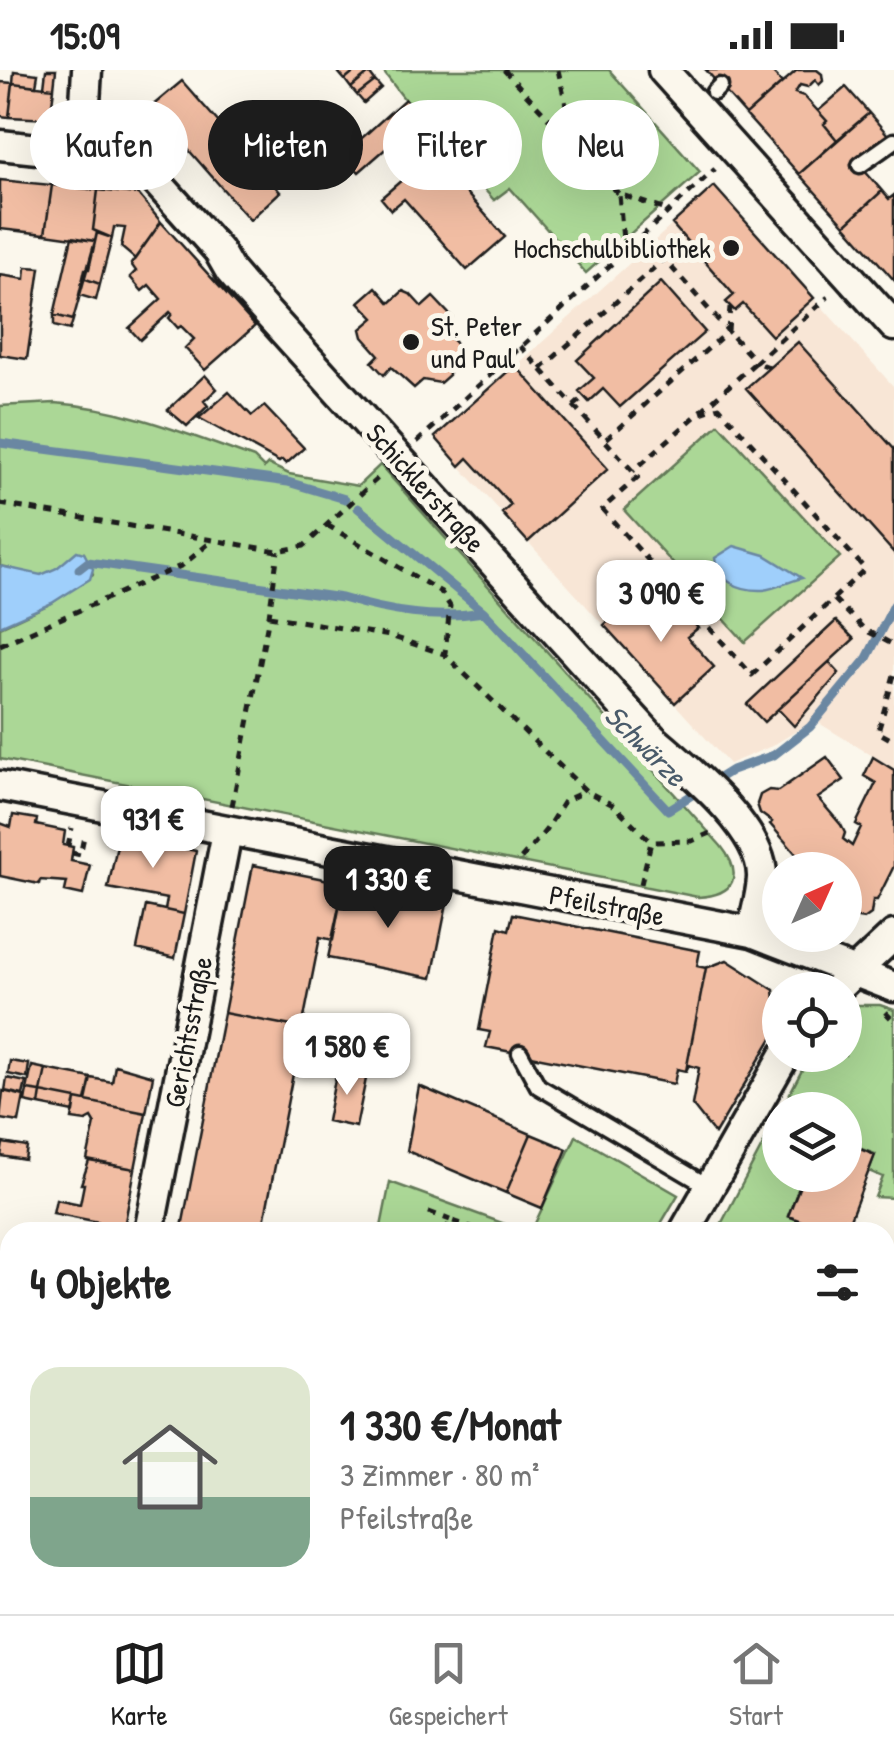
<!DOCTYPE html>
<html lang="de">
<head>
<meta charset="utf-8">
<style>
	:root { --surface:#fff; --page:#f2f2f2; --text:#222; --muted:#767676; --line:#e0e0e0; --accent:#1c1c1c }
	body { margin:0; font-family:"Patrick Hand",sans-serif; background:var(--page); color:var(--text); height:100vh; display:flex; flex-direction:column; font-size:38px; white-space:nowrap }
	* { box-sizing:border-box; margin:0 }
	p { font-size:32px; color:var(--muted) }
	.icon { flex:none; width:55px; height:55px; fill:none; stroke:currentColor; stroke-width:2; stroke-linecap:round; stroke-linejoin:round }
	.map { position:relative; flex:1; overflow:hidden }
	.sheet { position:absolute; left:0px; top:1152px; width:895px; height:392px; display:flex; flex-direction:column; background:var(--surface); border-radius:30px 30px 0 0; box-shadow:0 10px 40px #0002 }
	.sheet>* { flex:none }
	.hud { position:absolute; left:30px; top:30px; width:835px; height:90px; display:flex; gap:20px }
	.needle { width:65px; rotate:45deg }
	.controls { position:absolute; left:762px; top:782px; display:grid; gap:20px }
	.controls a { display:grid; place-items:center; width:100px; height:100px; border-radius:50%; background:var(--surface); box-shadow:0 10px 40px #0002; font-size:50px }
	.price { position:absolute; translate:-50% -85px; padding:0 22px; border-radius:20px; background:#fff; color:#222; font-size:32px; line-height:65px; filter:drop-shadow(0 2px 5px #0008) }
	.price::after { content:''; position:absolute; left:50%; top:60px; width:30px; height:22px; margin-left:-15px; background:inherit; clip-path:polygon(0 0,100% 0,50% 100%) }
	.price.current { background:var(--accent); color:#fff }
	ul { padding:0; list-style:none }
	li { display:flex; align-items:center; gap:30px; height:250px; padding:0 30px }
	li+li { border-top:2px solid var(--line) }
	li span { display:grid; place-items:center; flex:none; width:280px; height:200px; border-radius:30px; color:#555 }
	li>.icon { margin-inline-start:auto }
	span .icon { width:120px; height:120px; fill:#fffc; stroke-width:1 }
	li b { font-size:42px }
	h2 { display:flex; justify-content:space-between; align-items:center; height:120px; padding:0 30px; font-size:42px }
	.chip { padding:0 35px; border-radius:45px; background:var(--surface); box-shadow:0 10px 40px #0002; font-size:35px; line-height:90px }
	.chip.current { background:var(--accent); color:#fff }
	.status { display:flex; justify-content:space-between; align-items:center; height:70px; padding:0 50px; background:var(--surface); direction:ltr }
	.status svg { height:28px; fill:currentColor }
	.dock { display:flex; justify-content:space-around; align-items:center; height:140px; border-top:2px solid var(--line); background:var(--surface); font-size:28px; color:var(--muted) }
	.dock a { display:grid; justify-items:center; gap:5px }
	.dock .current { color:var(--accent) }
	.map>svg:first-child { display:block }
	.built { fill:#f8e6d6 }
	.green { fill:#abd796; stroke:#647a59; stroke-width:2.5 }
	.water { fill:#9fcffb; stroke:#6b87a2; stroke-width:2.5 }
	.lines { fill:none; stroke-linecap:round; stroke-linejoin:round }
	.stream { stroke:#6b87a2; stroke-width:9 }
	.building { fill:#f1bda3; stroke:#1c1c1c; stroke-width:2.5 }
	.service-casing { stroke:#1c1c1c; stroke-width:21 }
	.minor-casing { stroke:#1c1c1c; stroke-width:35 }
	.path { stroke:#1c1c1c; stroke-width:5; stroke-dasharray:8 8; stroke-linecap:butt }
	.service { stroke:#fbf7ec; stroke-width:14 }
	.minor { stroke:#fbf7ec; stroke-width:28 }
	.poi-dot { fill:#1c1c1c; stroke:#fbf7ec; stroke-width:4 }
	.labels { text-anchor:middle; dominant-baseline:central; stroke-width:10; stroke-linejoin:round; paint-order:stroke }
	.poi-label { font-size:28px; fill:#1c1c1c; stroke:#fbf7ec; text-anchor:end }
	.street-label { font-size:28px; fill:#1c1c1c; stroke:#fbf7ec }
	.water-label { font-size:30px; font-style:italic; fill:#4a5b6a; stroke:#fbf7ec }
</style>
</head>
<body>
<div class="status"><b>15:09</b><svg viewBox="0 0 49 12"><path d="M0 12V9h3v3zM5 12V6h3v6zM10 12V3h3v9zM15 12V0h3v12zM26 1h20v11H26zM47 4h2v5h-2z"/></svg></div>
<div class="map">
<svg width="894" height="1544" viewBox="0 0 894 1544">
	<rect width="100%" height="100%" fill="#fbf7ec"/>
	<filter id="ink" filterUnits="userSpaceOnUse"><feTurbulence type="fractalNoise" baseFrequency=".01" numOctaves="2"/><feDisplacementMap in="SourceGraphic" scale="20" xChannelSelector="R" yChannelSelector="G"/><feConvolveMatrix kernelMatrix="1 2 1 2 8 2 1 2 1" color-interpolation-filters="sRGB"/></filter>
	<g filter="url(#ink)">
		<path class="built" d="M714 117 894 317V699L814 650 772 676 729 694 435 369Z"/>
		<path class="green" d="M382 0H609L700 102 586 203 510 118 494 130 412 39Z
			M55 333C125 338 189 365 254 388L264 398 268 394 289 404 358 416 380 395 721 776C744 805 735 825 698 827L0 689V557L52 533 93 504 84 483C65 486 59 503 41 505 28 507 13 497 0 496V336Z
			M719 354 840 487 745 572 624 440Z
			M856 935H880L894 940V1128L875 1127 883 1107 869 1101 875 1084 845 1073V1040H780V1105H804L788 1146 830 1162H717L810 985H845V940Z
			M576 1066 678 1125 656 1162H531Z
			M390 1112 527 1162H380Z"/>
		<path class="water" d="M734 476 765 485 802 508C790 511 775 519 763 520 740 521 717 511 715 488Z
			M77 481 84 483 93 499 90 509 52 533 0 556V496L41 505 57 498Z"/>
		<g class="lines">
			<path class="stream" d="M0 373 288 412 345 429
				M358 438 484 542 668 740 732 700 774 685 810 657 867 588 894 535
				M79 499 88 492 342 528C389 542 435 550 484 542"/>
		</g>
		<path class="building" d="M46 0H56L54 18 44 17Z
			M342 0H357L345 10 339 3Z
			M357 0 369 3 351 18 345 10Z
			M706 0H770L782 13 746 45Z
			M797 0H817L822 4 823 11 819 15 815 10 808 17 800 15 795 23 804 26 827 51 824 54 837 70 799 104 746 45Z
			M14 1 38 4 36 16 13 13Z
			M369 3 375 11 357 25 351 18Z
			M182 11 280 122 250 150 151 37Z
			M375 11 381 18 364 33 357 25Z
			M0 12 13 13 9 47 0 46Z
			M13 13 54 18 50 49 9 47Z
			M846 17 869 43 837 70 824 54 827 51 818 41Z
			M405 29 421 48 359 102 343 85Z
			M869 43 888 65 857 92 882 121 845 155 799 104Z
			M345 50 359 66 317 103 304 87Z
			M432 84 505 167 467 200 404 129 391 140 381 128Z
			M0 110 52 115 45 164 0 159Z
			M52 115 98 120 93 160 97 162 95 171 45 164Z
			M714 116 814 228 772 266 743 234 735 241 726 232 734 225 672 154Z
			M98 120 138 124 161 152 135 189 121 177 125 158 114 157 112 168 93 160Z
			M882 121 889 129 894 125V210L845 155Z
			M161 152 255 256 205 300 185 278 194 269 181 256 178 258 169 248 172 244 170 242 140 270 129 258 161 229 149 215 142 221 130 207 136 201 131 194Z
			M97 163 112 168 100 214 83 208 85 199H89Z
			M72 167 95 171 73 250 54 245Z
			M26 197 40 198 27 289 0 285V205L25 209Z
			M83 208 100 214 96 230 79 225Z
			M661 212 705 262 620 337 603 319 589 332 579 321 594 308 577 290Z
			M376 217 390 233 403 221 410 224 422 237 433 227 452 247 441 258 459 277 448 288 449 305 440 313 423 310 414 318 391 297 384 305 372 292 379 285 363 267 361 259 374 248 359 232Z
			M54 245 73 250 70 260 54 256Z
			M798 272 894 379V483L746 318Z
			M515 295 608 399 528 472 502 443 511 435 468 388 460 396 435 367Z
			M205 305 217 319 204 331 208 336 187 356 168 340Z
			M229 322 252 346 264 336 304 378 286 394 282 390 279 392 199 348Z
			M643 519 670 549 681 539 698 558 687 567 714 597 675 633 604 555Z
			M836 551 854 569 764 652 747 634Z
			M829 592 839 603 794 656 778 639Z
			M827 687 844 710 818 728 841 755 845 763 843 769 852 776 861 757 856 754 876 713 864 706 873 687 894 700V796L877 830H873L871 844 864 849 852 847 846 841 845 800H810L770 754 772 752 760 743 757 734 760 725 769 720 778 721Z
			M13 745 37 749 36 755 65 761 63 775 73 777 71 791 90 795 83 825 65 821 67 812 40 810 39 814 0 806V753L11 757Z
			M119 766 196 781 184 844 165 840 167 829 108 818Z
			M253 795 344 813 333 870 320 867 302 958 224 943Z
			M344 813 447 833 432 908 328 888Z
			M146 836 184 844 175 888 137 879Z
			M513 844 700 881 697 896 706 898 686 1001 677 999 674 1014 486 977 490 962 479 960 499 857 509 860Z
			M727 890 774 920 778 958 715 1064 692 1035 699 998 689 995 686 1001 706 898Z
			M224 943 302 958 262 1162H181Z
			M346 954 385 962 376 1006 337 999Z
			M10 991 29 994 27 1008 8 1004Z
			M115 995 153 1006 146 1043 86 1031 91 1008 112 1012Z
			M32 996 46 999 41 1022 27 1020Z
			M46 999 91 1008 86 1031 41 1022Z
			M337 999 367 1004 356 1057 327 1051Z
			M7 1008 26 1012 23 1025 5 1021Z
			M419 1016 531 1064 506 1123 407 1081Z
			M27 1020 41 1022 39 1035 25 1032Z
			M3 1021 24 1026 19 1052 0 1049Z
			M41 1022 76 1029 74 1042 39 1035Z
			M76 1029 146 1043 135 1099 87 1090 95 1053 92 1048 86 1051 72 1049Z
			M531 1064 567 1079 542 1138 506 1123Z
			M3 1073 27 1077 25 1090 1 1086Z
			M845 1073 875 1085 845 1162H830L788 1146 804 1105H845Z
			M89 1091 135 1099 124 1157 53 1143 56 1129 80 1134 84 1114H81Z
			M885 1180 894 1183V1201L885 1198Z
			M0 1186 10 1190V1243L0 1239Z
			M885 1198 894 1201V1212L885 1209Z
			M894 1287V1324L885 1320V1309Z
			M885 1320 894 1324V1405L885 1402Z
			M6 1339 10 1341V1376L0 1403V1342Z
			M10 1376V1441L7 1448 0 1446V1403Z
			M259 1535H290L288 1544H257Z
			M357 1535H420L417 1544H380Z
			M420 1535H455L451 1544H417Z
			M455 1535H509L513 1544H451Z
			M798 1535H846L850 1537 847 1544H795Z"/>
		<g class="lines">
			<g class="service-casing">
				<path id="service" d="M714 22 720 16
					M860 95 894 71
					M520 983 538 1016 711 1118"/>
			</g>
			<g class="minor-casing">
				<path id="minor" d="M663 0 894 256
					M0 75 113 87 131 90 145 99 218 180 230 201 249 223 652 668C686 698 764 759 762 808 761 826 755 845 752 862
					M82 83 87 0
					M0 716 752 862 894 917
					M835 920 894 865
					M149 1162 227 762
					M684 1162 785 985
					M0 1290 10 1293
					M885 1499 894 1474
					M684 1535 710 1544
					M560 1544 562 1535
					M869 1544 872 1535"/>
			</g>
			<path class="path" d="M504 0 619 124
				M558 0 574 70
				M624 182 619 124 669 141
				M730 237 728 261 756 292 828 227
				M520 276 638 407 602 439 752 605 865 499 719 337 698 344 633 401
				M541 299 664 189 728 261 605 370
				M574 336 584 327
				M701 341 756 292 769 297
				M417 372 715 99
				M0 434 278 481 304 476 380 406
				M327 455 441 522 450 536 445 583
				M834 529 865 560 894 575
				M614 545 609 540 655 498
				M269 546 390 566 444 584 586 721 615 736 651 772
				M0 575 183 495 213 470
				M894 605 878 662 894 671
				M232 736 269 546 278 481
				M68 776 72 758
				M72 783 80 785 85 762
				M521 789 546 760 564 731 586 721
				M641 814 651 772 692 771 715 761
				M885 942 894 951
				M429 1142 450 1150
				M446 1162 450 1150 486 1162
				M593 1535 604 1544"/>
			<use href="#service" class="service"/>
			<use href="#minor" class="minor"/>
		</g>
	</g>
	<g class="poi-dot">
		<circle cx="731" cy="178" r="10"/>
		<circle cx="411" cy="272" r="10"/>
	</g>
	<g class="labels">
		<g class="poi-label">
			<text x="711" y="178">Hochschulbibliothek</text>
			<text x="431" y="256" text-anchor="start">St. Peter<tspan x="431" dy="32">und Paul</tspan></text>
		</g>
		<g class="street-label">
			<text transform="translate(426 418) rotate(48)">Schicklerstraße</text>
			<text transform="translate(607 835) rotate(11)">Pfeilstraße</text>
			<text transform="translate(188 962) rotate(-79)">Gerichtsstraße</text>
		</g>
		<g class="water-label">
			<text transform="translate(646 675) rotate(45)">Schwärze</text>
		</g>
	</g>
</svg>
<div class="controls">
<a><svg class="needle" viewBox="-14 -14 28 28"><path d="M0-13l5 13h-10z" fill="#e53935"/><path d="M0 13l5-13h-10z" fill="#767676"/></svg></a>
<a><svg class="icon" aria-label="locate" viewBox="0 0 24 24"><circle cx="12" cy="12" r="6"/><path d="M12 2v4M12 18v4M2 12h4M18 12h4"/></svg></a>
<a><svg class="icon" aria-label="layers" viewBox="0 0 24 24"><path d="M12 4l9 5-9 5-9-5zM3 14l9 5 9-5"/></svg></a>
</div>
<b class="price" style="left:661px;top:575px">3 090 €</b>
<b class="price" style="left:153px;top:801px">931 €</b>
<b class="price current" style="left:388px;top:861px">1 330 €</b>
<b class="price" style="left:347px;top:1028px">1 580 €</b>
<div class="hud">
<a class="chip">Kaufen</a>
<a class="chip current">Mieten</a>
<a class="chip">Filter</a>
<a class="chip">Neu</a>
</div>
<section class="sheet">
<h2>4 Objekte<svg class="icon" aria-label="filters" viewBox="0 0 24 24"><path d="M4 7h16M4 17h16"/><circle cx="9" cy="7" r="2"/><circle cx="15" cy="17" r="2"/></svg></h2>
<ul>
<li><span style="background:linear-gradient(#dfe7d0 65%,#7fa58c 0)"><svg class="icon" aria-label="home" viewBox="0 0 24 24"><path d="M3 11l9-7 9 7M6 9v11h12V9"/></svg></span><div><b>1 330 €/Monat</b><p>3 Zimmer · 80 m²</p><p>Pfeilstraße</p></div></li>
</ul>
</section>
</div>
<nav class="dock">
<a class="current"><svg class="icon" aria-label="map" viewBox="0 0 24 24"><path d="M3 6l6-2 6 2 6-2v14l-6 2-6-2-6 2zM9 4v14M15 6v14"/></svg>Karte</a>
<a><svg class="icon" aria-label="saved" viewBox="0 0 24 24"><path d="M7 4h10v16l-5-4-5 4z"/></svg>Gespeichert</a>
<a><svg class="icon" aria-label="home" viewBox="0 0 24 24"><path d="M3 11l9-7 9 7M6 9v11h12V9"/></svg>Start</a>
</nav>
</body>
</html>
